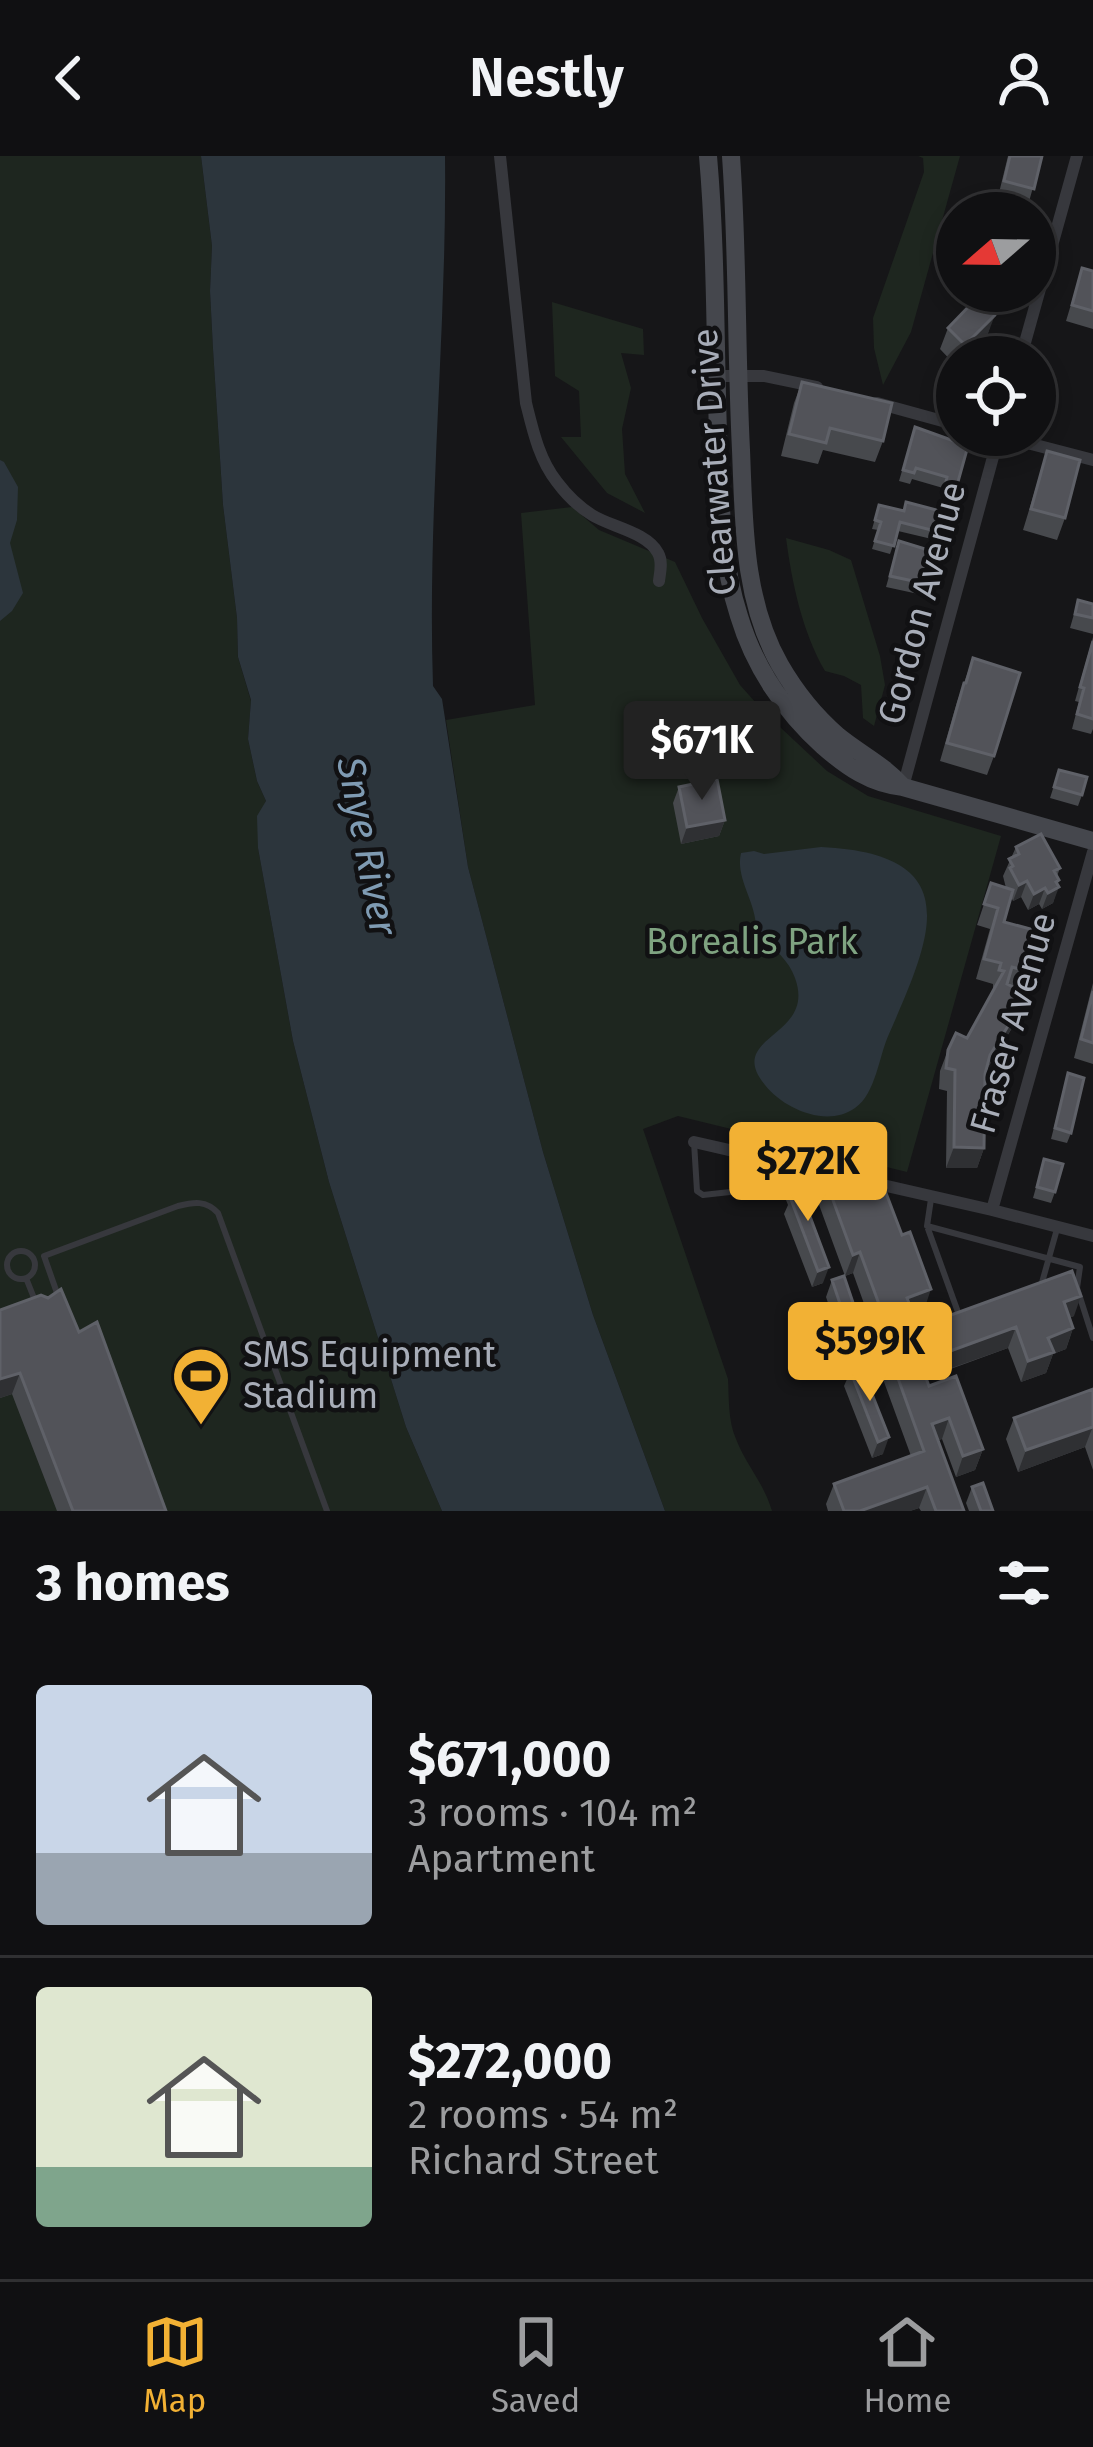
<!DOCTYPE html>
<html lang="en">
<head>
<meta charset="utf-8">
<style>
	:root { --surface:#101012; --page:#1e1e20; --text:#f1f3f6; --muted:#9c9d9f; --line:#303032; --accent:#f2b134 }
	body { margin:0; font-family:"Fira Sans",sans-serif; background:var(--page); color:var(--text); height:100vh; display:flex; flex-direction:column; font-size:45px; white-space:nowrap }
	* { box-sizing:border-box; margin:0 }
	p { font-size:39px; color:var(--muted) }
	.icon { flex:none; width:66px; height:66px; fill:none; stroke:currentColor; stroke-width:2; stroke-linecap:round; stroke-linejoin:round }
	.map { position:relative; height:1355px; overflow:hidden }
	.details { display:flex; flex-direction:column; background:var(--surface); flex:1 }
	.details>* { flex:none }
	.needle { width:78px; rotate:250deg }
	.fabs { position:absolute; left:936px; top:36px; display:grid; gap:24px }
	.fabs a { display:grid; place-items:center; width:120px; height:120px; border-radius:50%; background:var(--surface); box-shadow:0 6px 18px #0003,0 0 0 3px var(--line); font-size:60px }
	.price { position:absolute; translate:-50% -102px; padding:0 27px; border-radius:12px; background:var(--accent); color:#111; font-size:39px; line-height:78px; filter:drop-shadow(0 3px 6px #0008) }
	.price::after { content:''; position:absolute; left:50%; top:72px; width:36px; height:27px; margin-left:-18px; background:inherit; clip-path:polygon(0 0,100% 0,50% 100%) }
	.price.current { background:#222; color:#fff }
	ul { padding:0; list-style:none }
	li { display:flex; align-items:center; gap:36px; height:300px; padding:0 36px }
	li+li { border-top:3px solid var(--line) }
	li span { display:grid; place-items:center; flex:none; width:336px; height:240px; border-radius:12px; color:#555 }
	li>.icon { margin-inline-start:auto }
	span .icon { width:144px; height:144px; fill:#fffc; stroke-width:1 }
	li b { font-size:51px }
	h2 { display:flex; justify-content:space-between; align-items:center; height:144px; padding:0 36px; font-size:51px }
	header { display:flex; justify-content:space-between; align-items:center; height:156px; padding:0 36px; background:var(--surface); font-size:54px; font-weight:600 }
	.menu { display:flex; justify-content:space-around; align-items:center; height:168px; border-top:3px solid var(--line); background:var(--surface); font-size:33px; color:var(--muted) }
	.menu a { display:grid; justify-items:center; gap:6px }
	.menu .current { color:var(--accent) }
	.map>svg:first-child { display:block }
	.green { fill:#1e261f }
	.water { fill:#2c353c }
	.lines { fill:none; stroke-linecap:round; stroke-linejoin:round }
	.service { stroke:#37383d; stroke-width:6 }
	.minor { stroke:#37383d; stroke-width:12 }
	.secondary { stroke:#45474d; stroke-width:18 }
	.wall { fill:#47494d }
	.shaded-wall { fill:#2f3033 }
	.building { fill:#525359; stroke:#5f6168; stroke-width:3 }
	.labels { text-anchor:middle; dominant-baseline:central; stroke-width:9; stroke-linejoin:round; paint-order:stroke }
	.street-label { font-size:36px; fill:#a8adb8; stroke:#111113 }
	.park-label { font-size:36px; fill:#7fa381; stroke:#111113 }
	.poi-label { font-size:36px; fill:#a8adb8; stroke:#111113; text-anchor:start }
	.water-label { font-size:39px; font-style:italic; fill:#7f9bb3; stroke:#111113 }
</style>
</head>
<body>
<header><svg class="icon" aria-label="back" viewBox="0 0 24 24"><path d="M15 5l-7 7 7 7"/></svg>Nestly<svg class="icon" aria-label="person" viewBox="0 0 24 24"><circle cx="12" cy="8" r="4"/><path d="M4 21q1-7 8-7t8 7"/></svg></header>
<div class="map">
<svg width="1093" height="1355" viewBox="0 0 1093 1355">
	<rect width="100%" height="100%" fill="#161618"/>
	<path class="green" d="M0 0H201L212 90 210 135 213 193 223 349 237 462 238 501 251 545 248 583 257 625 266 645 258 692 293 885 329 1026 406 1271 442 1355H0Z
		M918 0H960L911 176 883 229 874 192 873 162 924 16 923 2Z
		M552 146 643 173 644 199 621 197 631 232 622 273 625 318 645 357 607 337 561 281H581L579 235 555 220Z
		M572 351 599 374 675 406 702 462 740 529 765 557 827 615 868 640 1001 680 907 1016 678 960 643 973 728 1223C729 1242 728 1265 736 1283 746 1309 764 1327 772 1355H665L593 1159 543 996 468 711 446 564 535 549 521 357Z
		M786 382 829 394 851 404 880 500 885 529 874 570 863 562 861 529 844 520 825 515C802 475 792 427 786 382Z"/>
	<path class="water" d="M201 0H445C447 177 427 353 433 530L442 543 468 711 543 996 593 1159 665 1355H442L406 1271 329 1026 293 885 258 692 257 660 266 645 257 625 248 583 251 544 238 501 237 462 223 349 213 193 210 135 212 90Z
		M0 304 4 306 18 331 17 364 10 387 23 437 12 455 0 465Z
		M821 691C970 698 931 782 889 878 879 899 876 938 855 952 827 972 784 953 765 929 724 879 817 882 795 822 788 801 768 790 756 771 756 746 735 722 741 697L754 695 764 698Z"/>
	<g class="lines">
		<path class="service" d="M694 986 697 1035 703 1039 766 1032 789 1022 792 1009
			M931 1043 927 1070 1080 1111 1077 1132 1093 1182
			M927 1070 959 1159
			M7 1109a14 14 0 1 1 28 0a14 14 0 1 1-28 0Z
			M26 1122 36 1147
			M1041 1130 1057 1073
			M57 1137 44 1100 178 1050C194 1046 206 1044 218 1057L327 1355"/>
		<path class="minor" d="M500 0 526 247C533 275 539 303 557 326 566 338 579 351 592 359 611 371 647 376 658 397 663 406 660 416 659 425
			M1021 201 1077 0
			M716 220H764L817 231
			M877 247 957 269
			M997 279 1093 304
			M903 631 999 279
			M694 986 992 1054 1093 1080
			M992 1054 1093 696"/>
		<path class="secondary" d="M708 0C716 92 715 184 718 277 720 337 720 402 739 460 754 510 784 555 823 590 847 611 871 628 903 631L1093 685
			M731 0C738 98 736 196 741 294 744 367 743 444 780 509 795 535 816 561 838 580 860 598 884 609 903 631"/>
	</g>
	<path class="wall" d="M1008 0H1042L1028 49 998 41Z
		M1082 112 1093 115V173L1066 165Z
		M974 135H1001L987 180 967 201H957V211L940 193 948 172 971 147Z
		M802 226 883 285 875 306 823 294 818 308 781 300 794 247Z
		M915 271 956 333 952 344 941 340 943 332 912 323 910 328 899 325Z
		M1047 295 1065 362 1057 384 1023 374Z
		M906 346 939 376 936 384 898 375 890 398 872 393 878 374 872 373 879 349 903 355Z
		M899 385 927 428 923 439 886 431Z
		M1078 444 1093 448V478L1070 472Z
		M1093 481V573L1091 578 1072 573 1079 546 1075 545Z
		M973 502 994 600 987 619 940 605 957 546Z
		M1059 614 1082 639 1078 650 1050 642Z
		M679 631 725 664 719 680 681 688 673 647Z
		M1016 691 1060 712 1057 720 1058 729 1053 747 1042 753 1039 748 1028 754 1021 741 1013 745 1011 741 1004 766 1035 786 1039 805 1031 825 1024 824 1020 835V859L987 913 984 992 977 1012H946L947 935 939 933 940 915 948 894 967 882 993 835V828L976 823 990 773 977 769 991 727 1006 732 1003 720Z
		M1093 827V908L1074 902Z
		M1068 917 1071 977 1067 987 1051 983Z
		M1044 1003 1055 1036 1051 1047 1033 1042Z
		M790 1023 807 1037 804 1044 823 1127 812 1131 784 1058 788 1049 784 1039Z
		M826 1025 924 1154 913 1158 918 1171 1074 1160 1069 1162 1073 1172 1066 1193 1053 1198 1046 1217 1021 1226 1008 1192 926 1222 929 1230 983 1293 975 1314 956 1321 942 1283 938 1284 964 1355H921L919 1352 910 1355H828L826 1348 834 1328 911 1300 876 1204 880 1192 853 1117 845 1120 818 1046Z
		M832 1124 863 1211 883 1298 872 1302 844 1230 851 1214 826 1141Z
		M0 1154 79 1176 166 1355H57L12 1238 0 1242Z
		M1093 1233V1314L1085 1291 1018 1316 1006 1283 1014 1262Z
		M972 1331 993 1355H969L966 1347Z"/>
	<path class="shaded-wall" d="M995 159 987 180 967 201H961L965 189Z
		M725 664 719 680 681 688 687 671Z
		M1059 724 1056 733 1059 731 1053 747 1042 753 1048 737Z
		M1027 725 1021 741 1013 745 1019 729Z
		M1045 732 1039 748 1028 754 1034 738Z
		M1028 838 1020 859 982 920 990 899Z
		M954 991 984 992 977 1012H946Z
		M860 1096 853 1117 845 1120 853 1099Z
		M829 1111 823 1127 812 1131 818 1115Z
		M931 1133 924 1154 900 1163 907 1142Z
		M1081 1140 1074 1160 1056 1167 1064 1146Z
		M1016 1171 1008 1192 912 1226 920 1206Z
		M1073 1172 1066 1193 1053 1198 1046 1217 1021 1226 1028 1205 1048 1182Z
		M869 1194 863 1211 851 1215 857 1198Z
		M20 1217 12 1238 0 1242V1223Z
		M949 1262 942 1283 925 1289 932 1268Z
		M1093 1270 1085 1291 1018 1316 1026 1294Z
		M889 1281 883 1298 872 1302 878 1286Z
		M983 1293 975 1314 956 1321 963 1300Z
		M927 1331 919 1352 910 1355H860Z"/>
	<path class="building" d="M1010 0H1042L1034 33 1004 25Z
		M1082 112 1093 115V155L1072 149Z
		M976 135H1001L995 159 965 189 948 172 974 145Z
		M802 226 892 247 883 285 830 272 826 287 789 278Z
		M915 271 968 290 956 333 945 330 947 321 916 312 914 317 903 314Z
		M1047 295 1080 304 1065 362 1031 353Z
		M906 346 944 356 939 376 900 366 894 390 875 385 881 366 875 364 879 349 904 355Z
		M899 385 935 396 927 428 890 420Z
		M1078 444 1093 448V462L1075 458Z
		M1093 485V563L1077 558 1084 532 1080 531Z
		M973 502 1020 517 994 600 947 587 964 527H966Z
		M1059 614 1087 621 1082 639 1054 631Z
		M717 623 725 664 687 671 679 631Z
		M1041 678 1060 712 1054 715 1059 724 1056 726 1059 731 1048 737 1045 732 1034 738 1027 725 1019 729 1010 712 1013 710 1009 703 1019 698 1016 691Z
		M991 727 1013 734 1004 766 1038 775 1035 786 1043 788 1039 805 1031 802 1027 815 1012 811 1007 828 1028 838 990 899 985 918 984 992 954 991 955 914 946 912 948 894 956 877 967 882 1004 815 999 814 1001 807 984 803 998 752 984 748Z
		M1093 835V887L1081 883Z
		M1068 917 1084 922 1071 977 1055 972Z
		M1044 1003 1063 1008 1055 1036 1037 1031Z
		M862 1012 878 1016 902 1079 910 1076 931 1133 907 1142 918 1171 1072 1115 1081 1140 1064 1146 1073 1172 1048 1182 1054 1196 1028 1205 1016 1171 920 1206 929 1230 956 1220 983 1293 963 1300 949 1262 932 1268 964 1355H936L927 1331 860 1355H844L834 1328 924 1295 884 1183 891 1181 860 1096 853 1099 826 1025Z
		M800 1020 807 1037 802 1039 829 1111 818 1115 790 1041 796 1039 790 1023Z
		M844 1120 869 1194 857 1198 832 1124Z
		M61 1133 79 1176 97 1166 166 1355H73L20 1217 0 1223V1154L41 1139 48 1142Z
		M861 1210 889 1281 878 1286 850 1214Z
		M1093 1233V1271L1026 1294 1014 1262Z
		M983 1327 993 1355H981L972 1331Z"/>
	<defs>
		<g id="stadium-pin" transform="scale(3)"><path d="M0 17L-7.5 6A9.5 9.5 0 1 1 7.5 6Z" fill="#f2b134" stroke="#111113"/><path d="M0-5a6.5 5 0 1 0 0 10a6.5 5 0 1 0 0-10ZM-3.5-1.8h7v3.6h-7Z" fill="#111"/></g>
	</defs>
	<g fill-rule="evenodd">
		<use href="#stadium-pin" x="201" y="1220"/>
	</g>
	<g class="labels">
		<g class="street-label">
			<text transform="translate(714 306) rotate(-94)">Clearwater Drive</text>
			<text transform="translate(922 447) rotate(-75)">Gordon Avenue</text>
			<text transform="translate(1013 867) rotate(-74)">Fraser Avenue</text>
		</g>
		<g class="park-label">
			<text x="752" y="786">Borealis Park</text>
		</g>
		<g class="poi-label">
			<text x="243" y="1199">SMS Equipment<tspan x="243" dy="41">Stadium</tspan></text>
		</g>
		<g class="water-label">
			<text transform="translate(367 690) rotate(79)">Snye River</text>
		</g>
	</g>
</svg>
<div class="fabs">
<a><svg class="needle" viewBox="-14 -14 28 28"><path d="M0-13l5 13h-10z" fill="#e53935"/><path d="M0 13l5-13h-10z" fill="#9c9d9f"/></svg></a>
<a><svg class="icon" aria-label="locate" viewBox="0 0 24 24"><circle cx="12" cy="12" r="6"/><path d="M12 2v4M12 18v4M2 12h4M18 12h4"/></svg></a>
</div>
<b class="price current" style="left:702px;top:647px">$671K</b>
<b class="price" style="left:808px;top:1068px">$272K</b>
<b class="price" style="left:870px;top:1248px">$599K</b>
</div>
<section class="details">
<h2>3 homes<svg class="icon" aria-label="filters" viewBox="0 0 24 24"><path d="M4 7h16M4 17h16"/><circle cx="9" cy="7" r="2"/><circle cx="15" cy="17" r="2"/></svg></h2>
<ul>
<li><span style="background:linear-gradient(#c9d6e8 70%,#9aa5b1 0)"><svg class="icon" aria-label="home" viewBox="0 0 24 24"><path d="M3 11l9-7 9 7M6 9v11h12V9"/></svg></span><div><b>$671,000</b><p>3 rooms · 104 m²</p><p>Apartment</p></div></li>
<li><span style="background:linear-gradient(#dfe7d0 75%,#7fa58c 0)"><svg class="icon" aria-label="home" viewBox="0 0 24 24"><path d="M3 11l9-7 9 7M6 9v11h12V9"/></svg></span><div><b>$272,000</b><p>2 rooms · 54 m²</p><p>Richard Street</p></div></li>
</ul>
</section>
<nav class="menu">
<a class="current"><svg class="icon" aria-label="map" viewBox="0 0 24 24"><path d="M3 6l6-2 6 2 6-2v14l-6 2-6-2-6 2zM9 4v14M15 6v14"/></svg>Map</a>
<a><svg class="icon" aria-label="saved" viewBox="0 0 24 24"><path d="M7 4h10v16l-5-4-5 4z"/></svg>Saved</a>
<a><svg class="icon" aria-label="home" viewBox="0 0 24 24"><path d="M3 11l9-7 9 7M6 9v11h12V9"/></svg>Home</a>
</nav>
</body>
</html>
